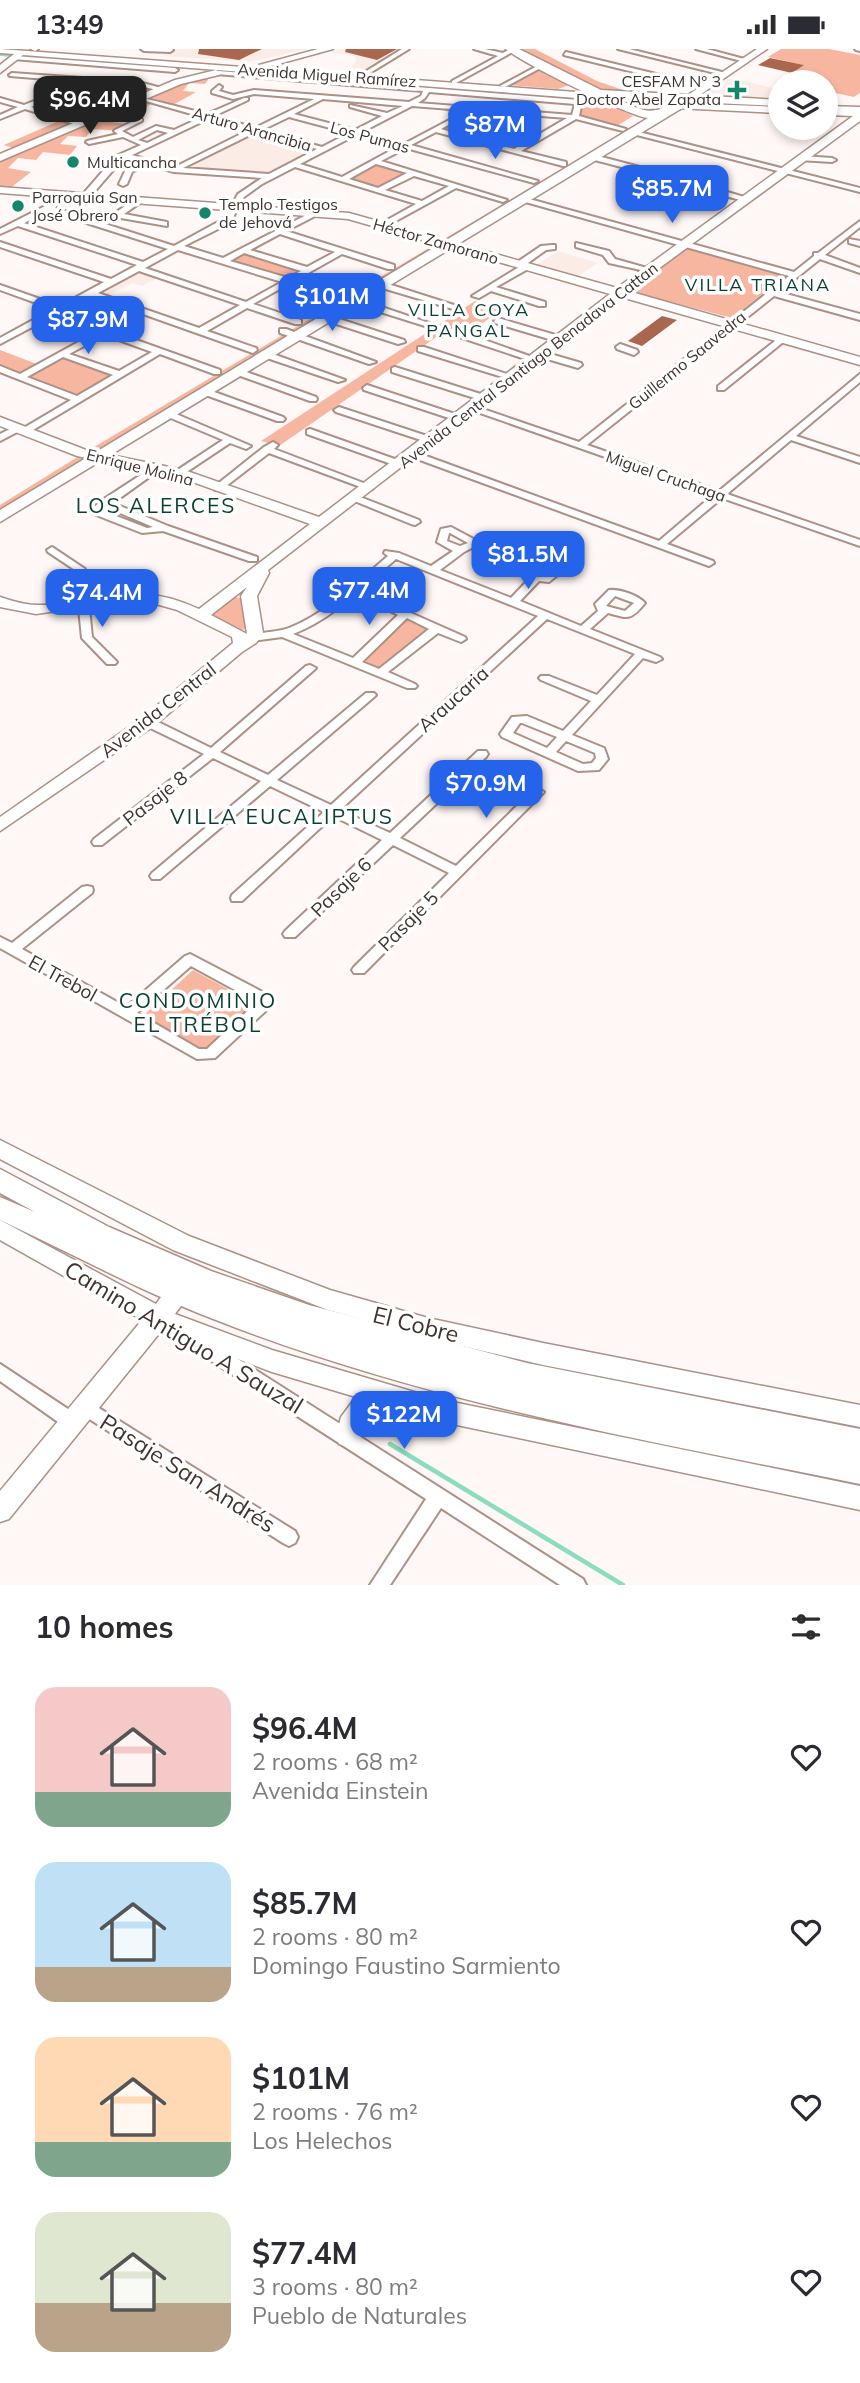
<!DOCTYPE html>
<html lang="en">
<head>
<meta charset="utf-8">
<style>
	:root { --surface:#fff; --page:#f7f7f7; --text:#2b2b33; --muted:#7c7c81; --accent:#2563eb }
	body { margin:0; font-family:Mulish,sans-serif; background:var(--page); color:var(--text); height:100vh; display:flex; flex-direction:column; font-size:26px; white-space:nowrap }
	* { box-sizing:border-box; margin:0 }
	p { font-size:23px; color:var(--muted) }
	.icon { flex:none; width:38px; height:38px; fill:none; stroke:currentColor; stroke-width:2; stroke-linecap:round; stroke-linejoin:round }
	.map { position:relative; height:1536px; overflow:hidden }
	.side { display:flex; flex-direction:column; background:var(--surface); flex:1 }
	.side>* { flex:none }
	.buttons { position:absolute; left:768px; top:21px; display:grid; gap:14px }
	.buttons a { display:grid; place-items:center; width:70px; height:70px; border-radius:50%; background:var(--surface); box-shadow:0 4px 10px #0003; font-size:35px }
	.price { position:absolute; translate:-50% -60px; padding:0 16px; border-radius:14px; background:var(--accent); color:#fff; font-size:23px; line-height:46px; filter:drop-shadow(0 2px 4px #0008) }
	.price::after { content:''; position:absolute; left:50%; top:42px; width:21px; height:16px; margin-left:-10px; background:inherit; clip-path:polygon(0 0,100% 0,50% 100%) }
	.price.current { background:#222; color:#fff }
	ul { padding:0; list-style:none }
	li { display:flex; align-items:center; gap:21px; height:175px; padding:0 35px }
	li span { display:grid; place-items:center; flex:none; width:196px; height:140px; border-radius:21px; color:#555 }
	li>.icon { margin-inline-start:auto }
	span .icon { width:84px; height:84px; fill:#fffc; stroke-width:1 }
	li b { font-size:30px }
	h2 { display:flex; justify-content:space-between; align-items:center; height:84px; padding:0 35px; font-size:30px }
	.status { display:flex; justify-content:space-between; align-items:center; height:49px; padding:0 35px; background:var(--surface); direction:ltr }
	.status svg { height:19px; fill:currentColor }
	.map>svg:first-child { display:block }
	.built { fill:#fcece6 }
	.green { fill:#f7b69f }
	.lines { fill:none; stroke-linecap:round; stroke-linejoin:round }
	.stream-far1 { stroke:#8addbe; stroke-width:2 }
	.stream { stroke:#8addbe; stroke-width:4.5 }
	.building { fill:#a9674f }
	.street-casing { stroke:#ad9086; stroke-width:4 }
	.secondary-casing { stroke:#ad9086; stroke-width:3 }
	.primary-casing { stroke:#ad9086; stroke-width:3 }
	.street { fill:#fff; fill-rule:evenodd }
	.secondary { fill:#fff; fill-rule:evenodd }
	.primary { fill:#fff; fill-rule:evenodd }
	.poi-dot { fill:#138767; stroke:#fff; stroke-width:2.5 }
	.labels { text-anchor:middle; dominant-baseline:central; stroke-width:7; stroke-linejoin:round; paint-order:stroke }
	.far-street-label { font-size:16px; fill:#3f332f; stroke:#fff }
	.far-poi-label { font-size:16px; fill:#3f332f; stroke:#fff; text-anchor:start }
	.far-neighbourhood-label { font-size:18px; letter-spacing:2px; fill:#0b3f30; stroke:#fff }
	.street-label { font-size:19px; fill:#3f332f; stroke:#fff }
	.neighbourhood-label { font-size:21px; letter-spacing:2px; fill:#0b3f30; stroke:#fff }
	.near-street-label { font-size:23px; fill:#3f332f; stroke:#fff }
</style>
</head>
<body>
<div class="status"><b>13:49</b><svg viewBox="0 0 49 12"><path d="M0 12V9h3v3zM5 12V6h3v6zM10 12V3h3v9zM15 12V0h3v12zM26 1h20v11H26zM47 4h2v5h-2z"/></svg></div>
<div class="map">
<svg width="860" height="1536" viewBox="0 0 860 1536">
	<rect width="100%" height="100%" fill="#fff8f6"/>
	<path class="built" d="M177 0H308L249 13 163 7Z
		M342 0H406L367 24 347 21 356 13 355 7 331 3Z
		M732 29 780 41V50L703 45Z
		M257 84 316 100 270 125 180 120Z
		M558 202 598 214 575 229 535 217Z
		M136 222 158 229 142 237 133 234 108 246 96 242Z"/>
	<path class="green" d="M516 0H535L597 32 632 44 595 42Z
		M781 0H829L860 6V44L854 48 826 42V33L781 32 803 16 768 8Z
		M541 19 569 36 558 40 507 36Z
		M210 28 205 35 189 34 183 42 196 43 173 56 150 48 189 31Z
		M141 36 154 38 16 100 4 96Z
		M586 49H598L633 67 617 77 578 67Z
		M141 51 152 54 134 67 118 66 111 73 127 75 120 82 93 80 86 88 68 87 60 95 77 97 70 106 43 103 36 111 18 109 8 119 31 123 9 140 0 139V113Z
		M673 54H678L0 467V456L84 404Z
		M428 57 512 63 469 88 442 81 465 67Z
		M379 115 411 124 379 140 349 131Z
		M680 195 786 226 732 269 625 241Z
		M242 203 304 222 288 230 226 211Z
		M475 252 502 260 466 286 448 280 279 397 261 392Z
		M0 301 42 317 62 306 115 326 77 348 0 318Z
		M234 548 241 549 246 578 243 581 213 567V564Z
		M407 570 430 580 405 603 378 619 365 613Z
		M193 921 257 956 208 1003 143 967Z"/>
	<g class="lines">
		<path class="stream-far1" d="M0 6 15 7
			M75 12 148 16
			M244 23 297 27"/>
		<path class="stream" d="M390 1395 623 1536"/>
	</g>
	<path class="building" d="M199 0H262L239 11 198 5Z
		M346 0H397L377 11 345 3Z
		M770 9 804 16 792 24 758 16Z
		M662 267 677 271 642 297 628 292Z"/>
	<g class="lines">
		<g class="street-casing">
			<path id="street" d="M31 0H38L35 2Z
				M141 0H172L173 1 170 3 144 2Z
				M402 0H409L365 27 360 26Z
				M474 0H485L503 4 510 0H518L456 34H452V32L498 7Z
				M618 0H629L726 24 723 26Z
				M696 0H707L748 11 745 13Z
				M855 0H860V2L856 1Z
				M566 3 701 36 702 37 699 39 564 6Z
				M15 7 175 19 178 21 175 23 13 10Z
				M541 15 546 16 505 38 500 37Z
				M218 22 579 51 582 53 579 67 626 80 623 82 576 70 521 102 566 113V117H563L436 83 411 96 538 132 534 134 406 99 381 112 507 151 503 153 456 139 383 179H380V175L416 155 295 118 262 135 244 148 232 170 224 177 184 197 223 209 314 162H317V166L286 182 394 216V220H388L342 205 253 255 301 271V275H295L247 259 207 282 256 299 257 301 253 304 143 265 111 282 220 321V325H214L160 305 28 384H22L21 381 0 392V385L18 376 21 377 22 380 71 351 0 323V317L20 325 135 262 91 247 0 295V289L53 260 0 241V236L60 257 104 233 0 198V193L111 230 137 216 18 177 0 185V180L49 155 62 144 66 146 55 159 174 197 218 173 226 167 238 145 262 129 174 123 146 115 132 123 127 135 123 137 119 135 126 120 139 113 126 109 122 111 89 149H83V145L116 107 141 96 123 88 89 95 86 93 87 92 118 85 114 82 115 81 140 69 142 70V72L122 82 133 88 156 77 174 81 202 68 139 50V48L207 65 244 49H248V51L214 67 255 79 314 50 254 45 233 50 212 44V42L219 36 222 38 219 42 233 46 254 41 409 53 421 47 423 42 216 25 215 24ZM429 43 575 55 572 66 418 54 425 49ZM323 50 403 57 387 64 350 56V58L382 67 355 81 294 65ZM412 57 567 69 514 100 441 80 461 69 492 78 495 76 453 63 450 65 455 68 404 95 362 83ZM289 68 349 84 322 98 262 81ZM208 70 249 81 173 119 132 106ZM157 81 168 84 147 94 138 91ZM256 83 317 100 269 125 183 119ZM356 86 399 97 342 128 300 115ZM376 115 407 124 378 139 349 130ZM414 127 449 137 422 152 385 141ZM49 162 168 200 143 213 24 174ZM280 185 335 203 307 218 250 201ZM178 201 282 233 246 253 145 219ZM244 204 301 222 288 229 230 212ZM139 222 240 256 199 279 98 244ZM105 286 152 303 119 322 69 305ZM63 308 113 326 77 347 27 328Z
				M12 24 139 33 165 40 162 42 139 37 90 33 31 58 83 74 84 75 81 77 25 60 0 70V66L18 58 0 53V49L24 56 82 33 10 27 9 26Z
				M635 82 860 139V143L633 85 632 84Z
				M594 106 651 121 652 123 648 125 591 110 590 108Z
				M802 107 832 109 836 111 832 113 799 111V107Z
				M677 130H683L751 150 744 152 677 134Z
				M522 148 794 223 814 207V204H818L860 172V178L825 206 860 219V224L820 210 779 243 860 265V271L774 247 587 396 719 442 860 325V333L796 387 860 408V414L791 391 727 445 860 491V497L722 449 667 495 713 512 714 514 709 517 409 407V403H415L659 492 713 446 466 359 471 356 474 357 579 393 767 244V241H771L789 227 522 152Z
				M137 149 144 151 124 165 167 173V177L115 168V164Z
				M849 190 860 192V197L849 194Z
				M576 194 609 202 615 210 654 221 650 223 609 214 603 206 576 198Z
				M552 196H555V200L546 201 525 216H528V220L496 238 545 253V257H539L491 242 479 249 472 247 519 218 515 216 516 214 541 197Z
				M379 234H385L460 258 453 260 379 238Z
				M352 250H358L432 275 425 277 352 254Z
				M327 266 404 291 405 293 398 295 324 271 323 269Z
				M498 269 562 288 563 290 559 293 495 274 494 272Z
				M280 280H286L376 313 369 315 280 284Z
				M447 280H453L538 310 531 312 447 284Z
				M780 288 787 290 724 341H718V337Z
				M620 295 637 301 638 303 634 306 617 300 616 298Z
				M418 298H424L516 328 509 330 418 302Z
				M540 302 581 314 582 316 578 319 537 307 536 305Z
				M264 304H270L345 331 338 333 264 308Z
				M395 318 487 347 488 349 484 352 481 351 392 323V319Z
				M238 320 316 348 317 350 316 352H310L235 325 234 323Z
				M367 336 461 367 463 369 458 372 455 371 364 341 363 339Z
				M206 340 283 368 285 370 283 372H277L203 345V341Z
				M339 358 433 389 435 391 433 393H427L336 363 334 361Z
				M169 362 251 397 246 400 230 394 182 426H176V422L223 391 166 367 164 365Z
				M310 380 403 413 405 415 403 417H397L307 385V381Z
				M273 393 278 396 274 400 374 438 372 440H366L269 404 221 441H215V437L264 398Z
				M156 416 159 417V421L113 454 168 477 257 508V512H249L163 482 142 484 91 464 89 462 99 454 100 451 104 450ZM106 458 153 478 147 479 101 461Z
				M355 446 419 471 420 473 415 476 411 475 352 451V447Z
				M451 478 481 494 464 503 440 521 511 549 530 529 518 524V520L526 512H542L560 524 549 533 539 532 520 552 581 577 598 562 595 555 609 541C620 540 638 546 645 554 631 571 629 570 608 564L590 580 660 608 662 610 656 613 643 609 572 686 604 699 608 710 599 721 578 722 502 688 500 685 512 668 527 667 563 682 591 652 541 631 539 629 541 627H549L597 646 635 605 547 570 340 761 390 784 478 702H486L488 705 486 708 400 789 456 817 534 740 538 739 544 743 364 924H354L352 921 354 918 449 824 393 796 295 888H285L283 885 285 882 382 791 333 767 242 852H232L231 849 232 846 324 763 270 737 160 830H152L150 827 152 824 261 732 213 709 102 796H94L92 793 94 790 204 705 144 676 142 673 144 670H152L211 699 306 617 310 616 316 619 314 621 220 703 268 726 366 644H374L376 646 374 648 277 731 331 756 538 567 396 510C364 537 333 570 293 585L353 609 398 566 382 558 381 556 386 553 465 588 466 590 461 593 438 584 388 623 415 635 417 637 415 639H407L282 588 252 592 247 589C257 582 276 584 289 579 327 564 357 533 388 507L384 504 385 502 399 504 431 517 453 502 437 493 441 480ZM449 484H450L468 494 460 497 447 492ZM533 517 548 524 544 527 529 521ZM615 547 634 554 625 562 606 557ZM407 569 429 580 379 620 362 613ZM520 674H522L557 688 547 699 513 684ZM566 692 595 704 596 709 592 714 583 715 556 703Z
				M52 498 85 520 92 588 117 613 115 615H107L82 589 75 521 48 503 47 501Z
				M87 837 92 838 93 841 92 844 22 900 126 958 185 907 190 905 272 948 274 952 272 956 215 1009 197 1010 0 899V888L12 894 82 838ZM191 917 257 953 207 1000H199L137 964Z
				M188 1281 243 1313 583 1530 586 1536H560L441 1459 390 1536H370L426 1450 182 1293 180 1288 182 1283Z
				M0 1315 80 1368 82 1374 80 1380 74 1382 68 1380 0 1332Z
				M86 1351 295 1482 298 1488 295 1494 289 1497 283 1494 80 1364 78 1359 80 1354Z"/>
		</g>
		<g class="secondary-casing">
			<path id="secondary" d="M0 0 603 45 608 48 603 51 23 6 0 24V16L14 5 0 4Z
				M318 0H333L264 19 259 16Z
				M757 0H767L691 52H685V48Z
				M216 21 221 24 219 26 181 35 0 112V105L175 31Z
				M678 54 780 58V64L675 59V55Z
				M826 60 860 62V72L628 242 860 308V316L621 248 268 521 269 524 257 547 263 584 256 594 242 603 154 677 0 782V768L142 669 233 594 232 588 177 561 149 553 111 554 36 565 0 558V548C13 552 24 556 38 556 105 556 128 528 199 560L310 475 176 427 77 407 0 377V368L86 401 184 421 319 468 610 245 348 170 0 144V138L349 164 617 239 853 67 826 66ZM247 538 241 547 247 585 211 566Z
				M0 1091 189 1187 330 1241 428 1269 543 1294 860 1356V1378L543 1316 428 1289 328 1261 173 1201 0 1110Z
				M0 1171 156 1255C166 1242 177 1220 195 1227L198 1234 175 1265 272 1301 438 1350 860 1437V1461L438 1372C391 1358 379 1344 357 1395L348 1398 339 1395 336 1387 341 1368 356 1348 272 1323 162 1281 9 1470 0 1473V1442L142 1271 0 1191Z"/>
		</g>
		<g class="primary-casing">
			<path id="primary" d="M506 0H519L601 41 780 51V57L692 53 0 473V461L648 69C631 68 520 13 506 0ZM616 49 677 52C650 68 643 62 616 49Z
				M826 57 860 58V64L826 63Z
				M0 1120 109 1178 211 1222 309 1256 527 1314 860 1380V1435C643 1391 422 1352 216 1271 142 1243 71 1204 0 1171V1148L35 1163 0 1144Z"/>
		</g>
		<use href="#street" class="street"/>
		<use href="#secondary" class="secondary"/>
		<use href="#primary" class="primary"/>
	</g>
	<g class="poi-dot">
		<path d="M733.5 30.5h7v7h7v7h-7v7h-7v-7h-7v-7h7z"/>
		<circle cx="73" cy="113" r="7"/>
		<circle cx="18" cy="157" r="7"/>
		<circle cx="205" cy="164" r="7"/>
	</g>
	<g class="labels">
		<g class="far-street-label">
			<text transform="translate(327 26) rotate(4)">Avenida Miguel Ramírez</text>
			<text transform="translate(252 80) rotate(16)">Arturo Arancibia</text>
			<text transform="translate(370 88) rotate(15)">Los Pumas</text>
			<text transform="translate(436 192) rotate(16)">Héctor Zamorano</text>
			<text transform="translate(687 311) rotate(-39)">Guillermo Saavedra</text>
			<text transform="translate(528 316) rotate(-38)">Avenida Central Santiago Benadava Cattan</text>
			<text transform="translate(140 418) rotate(14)">Enrique Molina</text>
			<text transform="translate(666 427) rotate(19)">Miguel Cruchaga</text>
		</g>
		<g class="far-poi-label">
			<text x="721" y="32" text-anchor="end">CESFAM N° 3<tspan x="721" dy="18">Doctor Abel Zapata</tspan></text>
			<text x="87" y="113">Multicancha</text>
			<text x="32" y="148">Parroquia San<tspan x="32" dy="18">José Obrero</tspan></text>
			<text x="219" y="155">Templo Testigos<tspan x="219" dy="18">de Jehová</tspan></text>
		</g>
		<g class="far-neighbourhood-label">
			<text x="758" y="235">VILLA TRIANA</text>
			<text x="469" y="260">VILLA COYA<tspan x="469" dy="21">PANGAL</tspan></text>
		</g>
		<g class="street-label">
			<text transform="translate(453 650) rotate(-42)">Araucaria</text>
			<text transform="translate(158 661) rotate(-38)">Avenida Central</text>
			<text transform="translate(155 749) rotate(-38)">Pasaje 8</text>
			<text transform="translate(341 838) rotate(-44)">Pasaje 6</text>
			<text transform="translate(408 872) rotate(-45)">Pasaje 5</text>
			<text transform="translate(63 929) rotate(29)">El Trebol</text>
		</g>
		<g class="neighbourhood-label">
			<text x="156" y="456">LOS ALERCES</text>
			<text x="282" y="767">VILLA EUCALIPTUS</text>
			<text x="198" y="951">CONDOMINIO<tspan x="198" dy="24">EL TRÉBOL</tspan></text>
		</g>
		<g class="near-street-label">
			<text transform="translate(416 1275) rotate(14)">El Cobre</text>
			<text transform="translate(184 1288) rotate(31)">Camino Antiguo A Sauzal</text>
			<text transform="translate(188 1424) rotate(32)">Pasaje San Andrés</text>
		</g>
	</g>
</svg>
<div class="buttons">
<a><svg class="icon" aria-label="layers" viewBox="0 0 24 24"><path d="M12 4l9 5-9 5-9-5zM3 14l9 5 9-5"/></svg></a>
</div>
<b class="price current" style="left:90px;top:87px">$96.4M</b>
<b class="price" style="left:495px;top:112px">$87M</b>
<b class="price" style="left:672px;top:176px">$85.7M</b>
<b class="price" style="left:332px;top:284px">$101M</b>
<b class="price" style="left:88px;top:307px">$87.9M</b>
<b class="price" style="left:528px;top:542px">$81.5M</b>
<b class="price" style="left:369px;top:578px">$77.4M</b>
<b class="price" style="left:102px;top:580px">$74.4M</b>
<b class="price" style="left:486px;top:771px">$70.9M</b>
<b class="price" style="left:404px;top:1402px">$122M</b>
</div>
<section class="side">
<h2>10 homes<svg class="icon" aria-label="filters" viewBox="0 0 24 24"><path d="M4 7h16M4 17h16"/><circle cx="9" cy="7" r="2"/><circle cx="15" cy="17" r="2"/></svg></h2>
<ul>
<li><span style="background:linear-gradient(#f6c9c9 75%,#7fa58c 0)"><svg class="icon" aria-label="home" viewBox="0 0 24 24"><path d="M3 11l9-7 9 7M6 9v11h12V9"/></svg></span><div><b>$96.4M</b><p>2 rooms · 68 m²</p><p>Avenida Einstein</p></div><svg class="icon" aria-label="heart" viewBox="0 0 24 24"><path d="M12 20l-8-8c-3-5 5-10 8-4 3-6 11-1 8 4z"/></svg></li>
<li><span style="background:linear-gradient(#bfe0f5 75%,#b9a48a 0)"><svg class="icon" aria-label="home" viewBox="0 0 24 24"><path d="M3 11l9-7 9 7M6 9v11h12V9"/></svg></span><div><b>$85.7M</b><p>2 rooms · 80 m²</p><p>Domingo Faustino Sarmiento</p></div><svg class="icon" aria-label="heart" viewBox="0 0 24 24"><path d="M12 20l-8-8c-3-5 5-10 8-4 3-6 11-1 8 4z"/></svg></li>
<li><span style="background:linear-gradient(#ffd9b3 75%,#7fa58c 0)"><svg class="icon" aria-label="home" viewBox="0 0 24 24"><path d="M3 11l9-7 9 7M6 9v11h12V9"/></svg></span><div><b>$101M</b><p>2 rooms · 76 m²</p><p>Los Helechos</p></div><svg class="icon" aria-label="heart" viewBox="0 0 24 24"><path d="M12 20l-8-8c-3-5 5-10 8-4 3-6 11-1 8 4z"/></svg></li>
<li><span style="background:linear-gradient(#dfe7d0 65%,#b9a48a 0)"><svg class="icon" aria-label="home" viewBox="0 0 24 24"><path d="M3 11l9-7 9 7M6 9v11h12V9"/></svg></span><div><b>$77.4M</b><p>3 rooms · 80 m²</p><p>Pueblo de Naturales</p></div><svg class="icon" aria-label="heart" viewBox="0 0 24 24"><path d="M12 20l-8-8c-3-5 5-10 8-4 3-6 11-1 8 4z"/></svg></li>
</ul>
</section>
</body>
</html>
